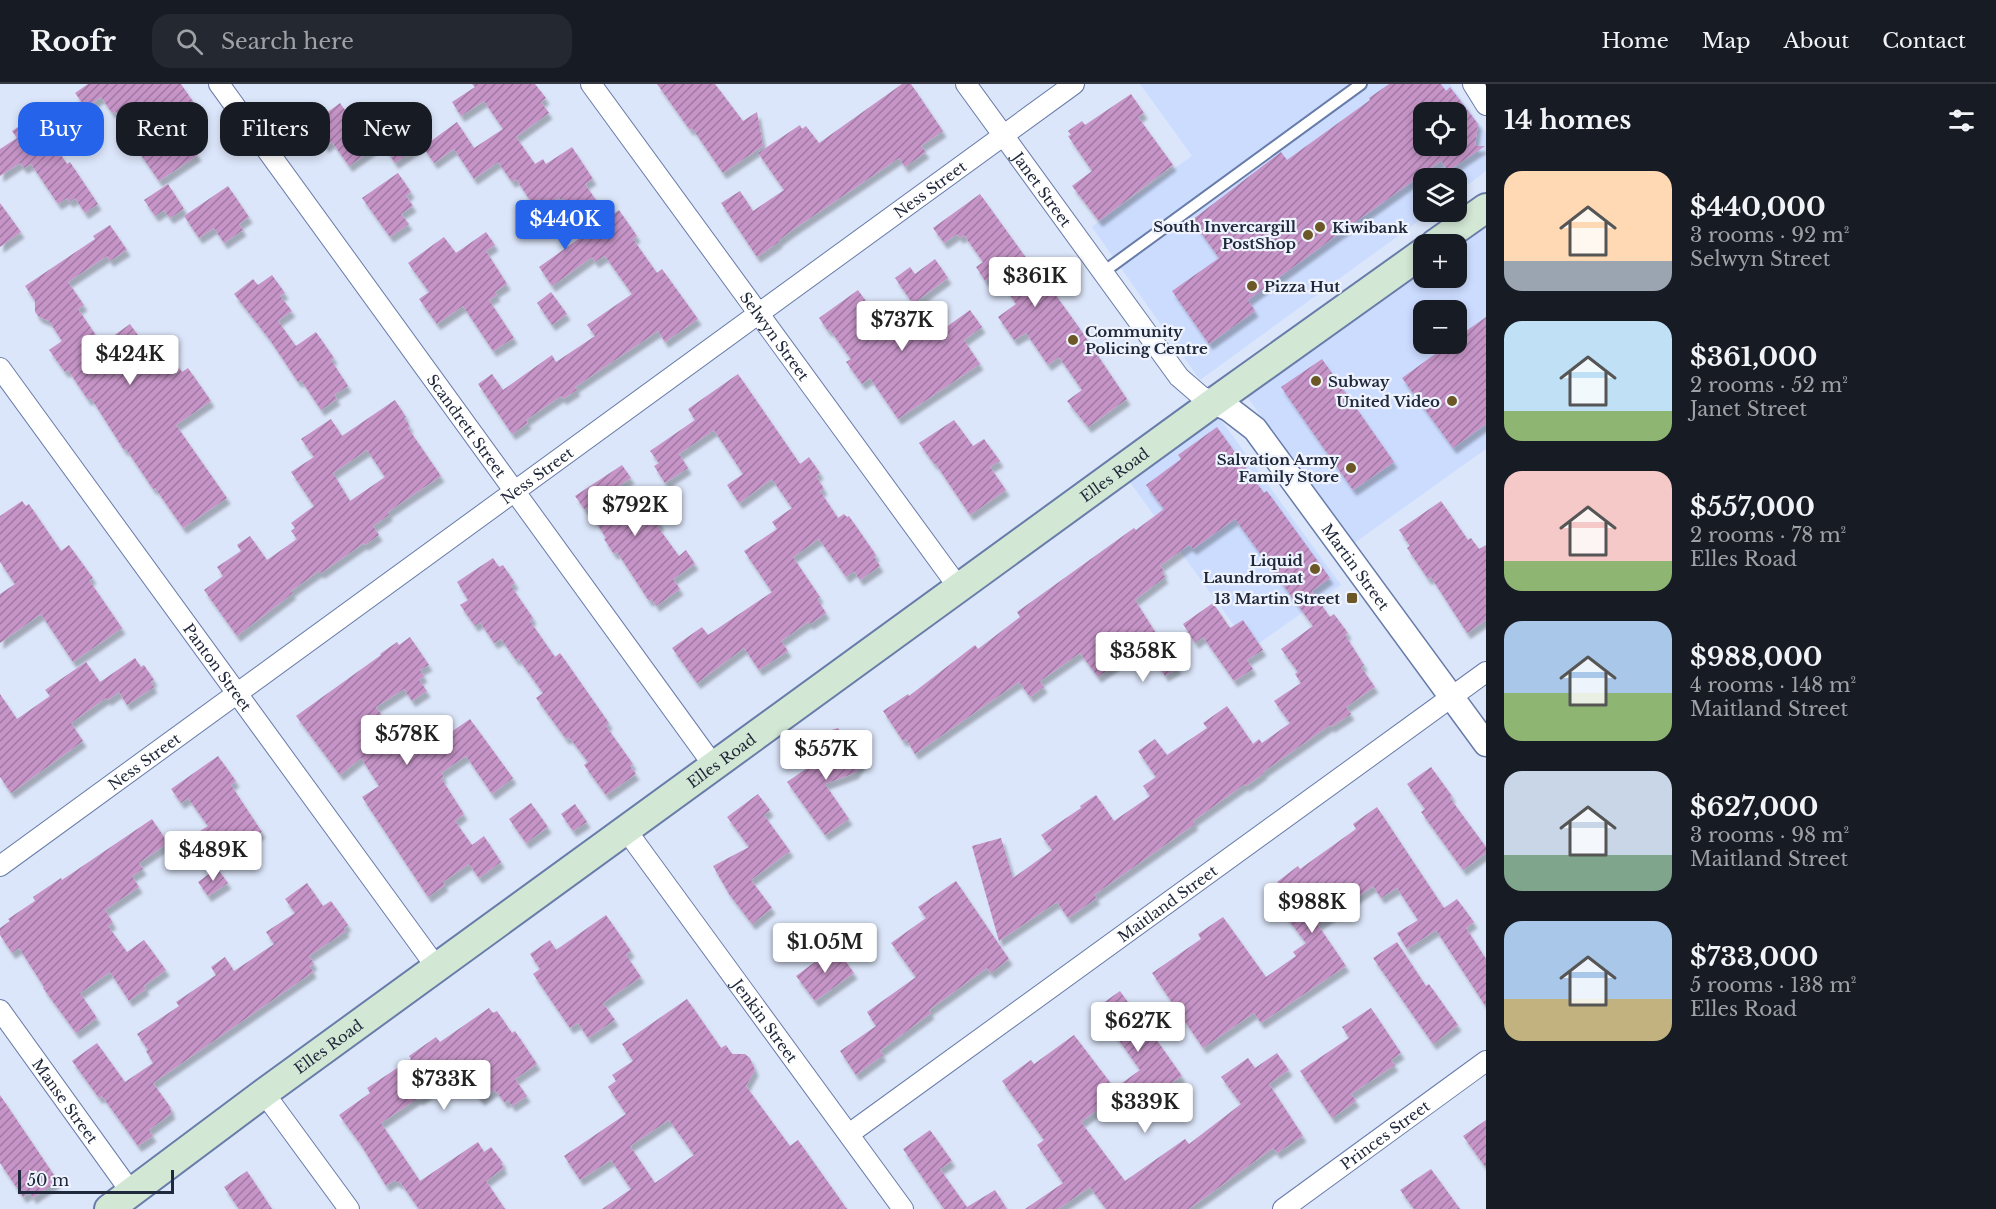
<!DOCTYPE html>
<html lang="en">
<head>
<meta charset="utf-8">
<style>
	:root { --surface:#171b24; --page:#242831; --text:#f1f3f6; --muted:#9ea1a6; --line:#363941; --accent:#2563eb }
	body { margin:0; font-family:"Libre Baskerville",serif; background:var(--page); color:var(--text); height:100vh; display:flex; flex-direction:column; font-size:22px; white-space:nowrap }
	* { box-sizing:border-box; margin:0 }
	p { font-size:20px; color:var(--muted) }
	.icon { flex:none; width:33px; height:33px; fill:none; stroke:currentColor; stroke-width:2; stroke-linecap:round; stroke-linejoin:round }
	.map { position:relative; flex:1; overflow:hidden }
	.panel { display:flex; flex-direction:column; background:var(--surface); width:510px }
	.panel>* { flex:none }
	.hud { position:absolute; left:18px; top:18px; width:570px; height:54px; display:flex; gap:12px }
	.controls { position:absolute; left:1413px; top:18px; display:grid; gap:12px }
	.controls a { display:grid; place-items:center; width:54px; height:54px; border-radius:12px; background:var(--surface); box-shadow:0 3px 9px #0003; font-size:30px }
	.scale { position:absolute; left:18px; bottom:15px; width:156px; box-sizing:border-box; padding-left:6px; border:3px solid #20283b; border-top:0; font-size:16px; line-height:21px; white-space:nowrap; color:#20283b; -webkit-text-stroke:4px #eef3fd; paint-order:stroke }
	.price { position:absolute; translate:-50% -51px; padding:0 14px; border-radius:6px; background:#fff; color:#222; font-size:20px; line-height:39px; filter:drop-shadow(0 2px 3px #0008) }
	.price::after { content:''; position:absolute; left:50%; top:36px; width:18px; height:14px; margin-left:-9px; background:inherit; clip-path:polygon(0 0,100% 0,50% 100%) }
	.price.selected { background:var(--accent); color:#fff }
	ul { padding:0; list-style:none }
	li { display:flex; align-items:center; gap:18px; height:150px; padding:0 18px }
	li span { display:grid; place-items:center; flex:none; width:168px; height:120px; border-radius:18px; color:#555 }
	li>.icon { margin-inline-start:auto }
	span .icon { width:72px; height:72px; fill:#fffc; stroke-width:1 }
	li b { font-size:26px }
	h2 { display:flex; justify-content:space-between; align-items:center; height:72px; padding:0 18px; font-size:26px }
	.chip { padding:0 21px; border-radius:18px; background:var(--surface); box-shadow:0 3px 9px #0003; font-size:21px; line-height:54px }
	.chip.selected { background:var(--accent); color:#fff }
	header { display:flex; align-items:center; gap:36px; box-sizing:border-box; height:84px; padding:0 30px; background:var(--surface); border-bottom:2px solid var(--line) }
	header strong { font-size:28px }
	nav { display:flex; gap:33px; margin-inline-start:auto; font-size:21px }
	.search { width:420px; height:54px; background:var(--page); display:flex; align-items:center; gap:15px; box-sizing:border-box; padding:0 21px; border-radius:18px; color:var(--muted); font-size:22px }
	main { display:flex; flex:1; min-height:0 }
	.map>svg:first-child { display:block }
	.built { fill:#ccdcff; fill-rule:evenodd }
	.building { fill:url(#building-hatch); fill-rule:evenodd; filter:url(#shadow) }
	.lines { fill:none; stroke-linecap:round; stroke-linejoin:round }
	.service-casing { stroke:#687ca9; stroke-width:14 }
	.minor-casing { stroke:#687ca9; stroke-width:22 }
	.tertiary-casing { stroke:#687ca9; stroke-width:27 }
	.secondary-casing { stroke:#687ca9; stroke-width:32 }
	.service { stroke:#fff; stroke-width:10 }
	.minor { stroke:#fff; stroke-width:20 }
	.tertiary { stroke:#fff; stroke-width:24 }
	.secondary { stroke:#d3e7d5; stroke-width:28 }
	.poi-dot { fill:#6c5726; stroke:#eef3fd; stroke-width:2 }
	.labels { text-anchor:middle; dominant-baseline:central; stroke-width:4.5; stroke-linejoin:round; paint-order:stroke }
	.street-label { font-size:15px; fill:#20283b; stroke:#eef3fd }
	.poi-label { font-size:15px; font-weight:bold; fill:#20283b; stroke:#eef3fd; text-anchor:end }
</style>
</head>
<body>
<header>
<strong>Roofr</strong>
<div class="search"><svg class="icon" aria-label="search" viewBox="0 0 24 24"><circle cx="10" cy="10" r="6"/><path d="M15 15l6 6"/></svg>Search here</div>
<nav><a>Home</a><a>Map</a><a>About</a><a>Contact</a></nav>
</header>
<main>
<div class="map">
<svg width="1486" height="1125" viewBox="0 0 1486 1125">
	<defs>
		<pattern id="building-hatch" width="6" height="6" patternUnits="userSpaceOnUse" patternTransform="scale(1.5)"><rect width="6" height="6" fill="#c694c7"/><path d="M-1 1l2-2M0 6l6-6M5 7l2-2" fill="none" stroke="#a079a3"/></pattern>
		<filter id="shadow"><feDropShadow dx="3.5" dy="6" stdDeviation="1.5" flood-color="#0004"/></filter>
	</defs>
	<rect width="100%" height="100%" fill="#dce6fa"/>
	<path class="built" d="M1140 0H1450L1486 49V87L1457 109 1456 94H1424V128H1431L1200 296 1092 143 1099 137 1192 72ZM1424 28H1456V62H1424Z
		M1486 143V365L1353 460 1245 310 1423 186 1424 194H1456L1457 163ZM1424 226H1456V260H1424Z
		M1213 325 1341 501 1251 565 1124 390Z"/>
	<path class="building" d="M88 0H181L194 19 179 30 199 59 192 63 198 71 159 97 138 67 141 64 115 27 112 29 101 13 86 24 75 9Z
		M472 0H535L546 14 541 18 549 29 516 53 535 80 543 75 546 80 572 63 593 95 585 100 608 134 619 126 637 152 633 155 657 189 662 185 698 235 665 258 658 247 575 303 577 306 563 315 561 312 526 336 528 339 512 350 478 300 492 290 503 306 552 271 556 278 595 252 587 241 632 210 605 172 595 178 592 173 552 202 539 183 587 149 563 114 561 116 559 114 537 127 516 95 512 98 498 78 474 95 454 65 434 79 423 63 457 38 474 64 503 45 484 17 461 32 452 18 475 3Z
		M657 0H715L743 37 757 28 763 62 723 89 692 44 690 46Z
		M902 0H911L943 47 921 62 926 68 905 83 899 74 791 147 778 157 779 158 757 173 721 119 740 107 753 127 784 106 758 69 800 41 802 45 806 42 819 59Z
		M1389 0H1441L1446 7 1450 3 1478 40 1475 62H1485L1448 87 1441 77 1340 149 1248 216 1255 227 1209 260 1172 207 1219 174 1192 136 1281 68 1287 76 1370 16 1369 14ZM1424 28H1456V62H1424Z
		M1131 10 1144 29 1138 33 1173 81 1099 137 1072 102 1092 87 1068 52 1071 51 1068 47 1082 37 1085 41Z
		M340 19 373 65 349 82 332 58 325 63 310 41Z
		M34 32 67 80 70 78 98 120 85 129 75 114 70 118 67 114 58 120 31 80 24 84 20 79 0 92V65L17 54 12 47Z
		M413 38 426 58 395 79 382 59Z
		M398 89 411 108 406 112 413 122 401 130 409 140 390 153 362 114Z
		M168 100 184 125 170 134 164 126 155 132 144 116Z
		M228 102 249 133 239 140 243 146 224 159 214 144 199 154 184 132Z
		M980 110 1045 200 1047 199 1078 242 1127 315 1088 343 1067 317 1082 306 1059 273 1048 281 1026 249 1014 256 998 233 1016 220 996 189 985 197 976 183 983 178 964 151 960 154 957 150 944 159 933 144Z
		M0 119 21 148 0 163Z
		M110 141 127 166 110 177 107 172 68 198 84 221 78 225 102 260 130 240 154 274 166 266 182 288 188 284 211 317 176 341 227 414 183 444 155 404 153 405 126 365 124 366 91 314 88 316 68 286 65 288 49 266 62 257 49 237 39 233 35 228V217L25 202 95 155 93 152Z
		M486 148 495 161 486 167 507 200 495 208 497 211 489 216 514 254 493 267 463 222 437 240 419 215 429 208 408 179 444 153 456 169Z
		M935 175 948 194 913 220 895 194 910 183 915 190Z
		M272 191 285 209 280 212 292 227 278 237 296 262 316 248 334 274 331 276 348 302 334 311 337 315 321 326 301 296 298 298 270 256 234 210 253 195 258 201Z
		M858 206 888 248 920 224 938 249 970 226 982 243 964 256 980 280 898 335 870 294 862 300 846 278 851 275 830 246 828 247 819 234Z
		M551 208 567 230 552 241 537 219Z
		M1486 233V340L1453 364 1402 294 1449 260H1456V254Z
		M1322 275 1394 378 1353 406 1281 303Z
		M738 290 800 380 809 373 820 389 816 392 824 405 820 407 838 434 844 430 847 433 849 432 876 471 874 473 880 482 860 496 854 487 846 493 819 455 793 473 820 513 817 515 826 529 810 540 808 538 781 557 788 567 759 586 744 564 697 599 672 564 702 543 708 551 772 508 744 467 777 445 772 438 792 424 772 395 739 419 727 401 743 390 714 346 679 370 688 384 665 399 654 382 659 379 650 367 695 336 688 325Z
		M395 316 406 333 404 334 410 342 408 344 441 392 388 428 389 431 373 442 379 451 365 461 364 459 321 489 319 487 291 507 293 509 237 552 204 506 223 492 217 483 241 467 237 461 250 452 267 476 297 455 291 447 295 444 291 439 314 422 291 388 314 373 301 355 331 335 342 352ZM367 366 385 393 350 417 333 389Z
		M954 336 973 362 984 355 1000 377 990 383 1006 406 970 431 935 379 934 380 919 359Z
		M1217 343 1264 409 1267 407 1330 494 1312 507 1330 533 1334 530 1348 549 1345 551 1364 581 1361 583 1375 603 1346 623 1351 630 1331 643 1330 641 1263 688 1264 689 1246 702 1245 700 1193 737 1195 740 1094 811 1097 814 1068 834 1057 818 999 857 972 762 1001 754 1013 794 1052 766 1041 751 1081 724 1080 722 1096 711 1114 737 1150 712 1143 702 1156 693 1138 667 1155 655 1167 671 1207 644 1203 639 1227 622 1253 660 1259 655 1262 659 1290 639 1274 617 1301 599 1295 590 1298 588 1281 565 1313 542 1235 435 1193 465 1189 461 1160 482 1164 487 1162 489 1165 493 1135 516 1178 584 1165 592 1145 560 1098 593 1080 569 1040 597 1044 603 1030 613 1019 598 915 670 906 655 903 657 883 627 908 610 909 612 975 561 978 565 1020 533 1017 528 1134 444 1136 446 1164 425 1146 401 1181 375 1178 371Z
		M622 381 631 394 620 401 640 431 643 429 645 431 652 427 661 440 658 443 679 472 686 466 695 480 673 495 680 505 656 522 652 515 649 517 617 468 614 470 604 455 606 454 587 424 585 426 575 412Z
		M22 417 26 422 29 420 61 467 69 461 93 494 89 496 122 544 73 578 41 530 0 559V510L15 500 0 478V432Z
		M1441 417 1468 456 1471 454 1479 465 1486 461V536L1467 549 1431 493 1428 495 1407 464 1410 462 1399 446Z
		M493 474 499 483 503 481 515 499 511 502 533 534 530 537 555 573 560 569 609 639 606 642 633 680 630 682 636 690 606 711 584 681 588 678 569 653 566 655 536 614 543 609 518 574 516 576 501 555 494 559 480 538 475 542 460 521 468 516 457 498Z
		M1213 519 1230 544 1243 536 1263 566 1247 576 1253 585 1234 597 1203 553 1195 559 1183 540Z
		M410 553 429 581 420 586 424 592 419 596 427 607 412 617 404 605 376 623 397 654 425 634 441 655 470 635 513 694 492 710 466 672 441 689 444 693 441 694 464 730 455 737 472 761 484 752 501 778 479 794 469 780 443 798 445 801 428 813 362 713 379 702 361 674 340 691 296 632 381 571 380 570 397 558 399 561Z
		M135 574 141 583 144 581 154 596 151 598 154 603 127 621 119 608 108 616 106 614 71 639 83 657 11 709 0 693V610L17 635 50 612 45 606 86 578 100 598Z
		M838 644 862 679 855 689 825 700 849 735 825 751 787 698 827 670 818 658 825 648Z
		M218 672 236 697 231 701 262 748 220 776 200 747 208 742 188 714 181 719 171 705Z
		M1431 683 1452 712 1450 714 1486 763V769L1463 786 1421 728 1425 725 1407 700Z
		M758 710 770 726 764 731 790 767 751 796 772 824 752 840 729 810 713 782 749 763 727 733Z
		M531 719 548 743 526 759 509 735Z
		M575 720 587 738 573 747 561 730Z
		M1377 723 1444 824 1457 815 1474 838 1466 844 1486 875V923L1436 846 1407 865 1397 849 1418 836 1397 804 1381 814 1373 802 1318 841 1346 882 1261 939 1254 929 1203 964 1152 889 1201 855 1198 850 1223 833 1266 893 1296 872 1293 868 1306 859 1268 809 1279 800 1277 798 1298 782 1300 785 1356 745 1353 740Z
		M152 735 168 759 139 779 143 785 132 792 139 803 105 826 113 839 108 842 127 868 144 856 166 886 144 902 146 905 129 917 110 888 80 909 97 934 76 949 43 904 44 903 19 864 12 869 0 851V844L10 837 8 835 35 817 33 813 61 794 62 796Z
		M217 784 228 799 208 812 198 798Z
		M956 797 1009 875 991 889 987 884 929 926 931 929 880 967 883 971 856 991 840 967 876 942 867 928 916 893 891 859 926 834 918 823Z
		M307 799 323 822 331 817 348 841 344 844 346 847 309 872 314 880 310 882 313 888 153 999 171 1024 170 1025 172 1029 149 1046 153 1052 138 1062 102 1012 99 1014 72 977 97 959 125 998 153 979 146 967 148 966 137 950 179 922 176 918 216 891 211 883 225 873 234 887 274 860 266 848 295 829 285 815Z
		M606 831 631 867 626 871 641 893 603 919 615 936 588 954 578 939 570 944 533 890 540 885 530 870 550 856 556 866Z
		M1397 858 1426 902 1429 900 1458 941 1433 960 1373 874Z
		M835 863 854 889 815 917 796 892Z
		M1120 907 1154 955H1156L1182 992 1131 1026 1115 1004 1140 986 1096 924Z
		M687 915 721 964 726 961 732 970H745L750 974 755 986 746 1002 790 1062 798 1056 847 1125H602L631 1105 611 1076 580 1096 564 1072 626 1030 608 1003 616 997 612 991 633 977 622 960ZM669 1036 694 1071 655 1099 630 1062Z
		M489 924 493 929 497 927 512 949 515 947 537 980 515 995 527 1012 512 1022 508 1016 505 1019 495 1006 481 1016 460 987 419 1016 418 1014 381 1039 420 1097 478 1058 484 1068 491 1063 503 1079 501 1080 504 1084 486 1097 505 1125H419L400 1098 398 1099 395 1096 386 1102 361 1061 339 1031 370 1009 367 1004 411 975 409 972 436 953 440 958Z
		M1371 924 1401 969 1391 976 1395 981 1351 1010 1356 1017 1332 1034 1300 987 1349 954 1342 943Z
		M1074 951 1119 1010 1081 1038 1125 1097 1185 1055 1189 1060 1241 1020 1221 993 1248 974 1255 984 1277 969 1289 986 1269 1000 1303 1052 1277 1069 1273 1064 1189 1125H1106L1090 1103 1058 1125H1025L1063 1099 1037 1061 1044 1056 1002 997 1031 976 1034 980Z
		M0 1011 58 1097 33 1114 30 1109 23 1113 0 1079Z
		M1486 1036V1084L1463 1052Z
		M930 1046 952 1077 940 1085 967 1123 995 1106 1007 1125H944L903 1065Z
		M1431 1085 1460 1125H1414L1400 1106Z
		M247 1087 272 1125H239L224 1103Z"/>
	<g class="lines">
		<g class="service-casing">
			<path id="service" d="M1102 189 1361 0"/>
		</g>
		<g class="minor-casing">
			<g id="minor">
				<path id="s1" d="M219 0 714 682"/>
				<path id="s2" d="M591 0 959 504"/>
				<path id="s3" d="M966 0 1179 293 1201 312 1214 318"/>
				<path d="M1473 0 1486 21"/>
				<path id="s4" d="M0 284 437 884"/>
				<path id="s5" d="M626 746 903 1125"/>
				<path id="s6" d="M0 782 1074 0"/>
				<path id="s7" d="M0 926 131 1108"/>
				<path d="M264 1009 349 1125"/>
				<path id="s8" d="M849 1050 1486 588"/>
				<path id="s9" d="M1283 1125 1486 977"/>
			</g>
		</g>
		<g class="tertiary-casing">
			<g id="tertiary">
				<path id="s10" d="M1214 318 1229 325 1255 345 1486 660"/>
			</g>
		</g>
		<g class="secondary-casing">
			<g id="secondary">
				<path d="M1435 160 1486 124"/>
				<path id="s11" d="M109 1125 264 1009 1214 318 1424 168"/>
			</g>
		</g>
		<use href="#service" class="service"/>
		<use href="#minor" class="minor"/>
		<use href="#tertiary" class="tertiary"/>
		<use href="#secondary" class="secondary"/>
	</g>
	<g class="poi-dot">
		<circle cx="1320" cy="143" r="6"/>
		<circle cx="1308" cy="151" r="6"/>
		<circle cx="1252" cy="202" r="6"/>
		<circle cx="1073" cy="256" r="6"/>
		<circle cx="1316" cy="297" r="6"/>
		<circle cx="1452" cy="317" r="6"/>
		<circle cx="1351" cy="384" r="6"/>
		<circle cx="1315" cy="485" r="6"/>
		<rect x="1346" y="508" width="12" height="12" rx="3"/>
	</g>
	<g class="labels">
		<g class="street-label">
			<text stroke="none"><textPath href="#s6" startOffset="1150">Ness Street</textPath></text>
			<text stroke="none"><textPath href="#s3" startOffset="130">Janet Street</textPath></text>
			<text stroke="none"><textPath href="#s2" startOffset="312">Selwyn Street</textPath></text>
			<text stroke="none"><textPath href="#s1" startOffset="422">Scandrett Street</textPath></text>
			<text stroke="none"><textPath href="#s6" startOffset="664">Ness Street</textPath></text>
			<text stroke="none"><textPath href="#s11" startOffset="1245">Elles Road</textPath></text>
			<text stroke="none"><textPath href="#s10" startOffset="220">Martin Street</textPath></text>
			<text stroke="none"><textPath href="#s4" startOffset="370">Panton Street</textPath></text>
			<text stroke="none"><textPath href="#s6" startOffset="178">Ness Street</textPath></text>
			<text stroke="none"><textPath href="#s11" startOffset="759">Elles Road</textPath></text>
			<text stroke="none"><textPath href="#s8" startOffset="393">Maitland Street</textPath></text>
			<text stroke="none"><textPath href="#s5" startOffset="236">Jenkin Street</textPath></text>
			<text stroke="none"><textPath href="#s11" startOffset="273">Elles Road</textPath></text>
			<text stroke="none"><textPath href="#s7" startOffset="112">Manse Street</textPath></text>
			<text stroke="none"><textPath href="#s9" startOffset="126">Princes Street</textPath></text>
		</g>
		<g class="poi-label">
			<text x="1296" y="142">South Invercargill<tspan x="1296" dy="17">PostShop</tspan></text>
			<text x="1332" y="143" text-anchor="start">Kiwibank</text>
			<text x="1264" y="202" text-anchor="start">Pizza Hut</text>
			<text x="1085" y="247" text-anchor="start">Community<tspan x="1085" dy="17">Policing Centre</tspan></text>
			<text x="1328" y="297" text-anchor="start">Subway</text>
			<text x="1440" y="317">United Video</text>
			<text x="1339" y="375">Salvation Army<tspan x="1339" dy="17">Family Store</tspan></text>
			<text x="1303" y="476">Liquid<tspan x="1303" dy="17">Laundromat</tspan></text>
			<text x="1340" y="514">13 Martin Street</text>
		</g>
	</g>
</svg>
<div class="controls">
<a><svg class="icon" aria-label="locate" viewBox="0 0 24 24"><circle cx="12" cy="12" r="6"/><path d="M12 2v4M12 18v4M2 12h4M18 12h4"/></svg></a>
<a><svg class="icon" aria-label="layers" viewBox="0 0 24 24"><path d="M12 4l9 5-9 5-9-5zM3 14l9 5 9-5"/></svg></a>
<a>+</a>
<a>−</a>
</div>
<div class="scale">50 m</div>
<b class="price selected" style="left:565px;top:167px">$440K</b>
<b class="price" style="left:1035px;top:224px">$361K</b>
<b class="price" style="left:902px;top:268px">$737K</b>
<b class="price" style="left:130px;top:302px">$424K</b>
<b class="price" style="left:635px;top:453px">$792K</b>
<b class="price" style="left:1143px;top:599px">$358K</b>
<b class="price" style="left:407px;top:682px">$578K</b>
<b class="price" style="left:826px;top:697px">$557K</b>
<b class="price" style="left:213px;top:798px">$489K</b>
<b class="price" style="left:1312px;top:850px">$988K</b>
<b class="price" style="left:825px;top:890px">$1.05M</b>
<b class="price" style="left:1138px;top:969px">$627K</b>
<b class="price" style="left:444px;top:1027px">$733K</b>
<b class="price" style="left:1145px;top:1050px">$339K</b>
<div class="hud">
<a class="chip selected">Buy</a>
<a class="chip">Rent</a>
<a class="chip">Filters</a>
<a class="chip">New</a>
</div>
</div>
<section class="panel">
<h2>14 homes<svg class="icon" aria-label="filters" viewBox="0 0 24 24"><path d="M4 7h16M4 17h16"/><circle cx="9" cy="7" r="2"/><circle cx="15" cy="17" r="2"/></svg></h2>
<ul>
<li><span style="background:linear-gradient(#ffd9b3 75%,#9aa5b1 0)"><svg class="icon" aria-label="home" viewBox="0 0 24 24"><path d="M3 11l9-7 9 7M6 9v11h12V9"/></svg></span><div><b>$440,000</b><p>3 rooms · 92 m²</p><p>Selwyn Street</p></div></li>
<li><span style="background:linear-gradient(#bfe0f5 75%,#8fb573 0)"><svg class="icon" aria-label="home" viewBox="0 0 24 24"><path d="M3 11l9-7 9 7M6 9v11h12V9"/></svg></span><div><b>$361,000</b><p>2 rooms · 52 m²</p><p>Janet Street</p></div></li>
<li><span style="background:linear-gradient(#f6c9c9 75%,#8fb573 0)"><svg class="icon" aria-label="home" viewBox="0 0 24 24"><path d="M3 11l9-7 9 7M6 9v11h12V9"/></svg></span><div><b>$557,000</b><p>2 rooms · 78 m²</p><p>Elles Road</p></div></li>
<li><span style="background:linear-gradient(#a9c7e8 60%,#8fb573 0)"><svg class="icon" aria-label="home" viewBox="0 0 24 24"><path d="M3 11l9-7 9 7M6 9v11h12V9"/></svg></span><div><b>$988,000</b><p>4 rooms · 148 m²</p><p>Maitland Street</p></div></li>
<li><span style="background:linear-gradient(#c9d6e8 70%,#7fa58c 0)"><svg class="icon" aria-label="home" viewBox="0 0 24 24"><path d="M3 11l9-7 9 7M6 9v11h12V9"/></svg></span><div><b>$627,000</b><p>3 rooms · 98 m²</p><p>Maitland Street</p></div></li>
<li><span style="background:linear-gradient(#a9c7e8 65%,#c2b280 0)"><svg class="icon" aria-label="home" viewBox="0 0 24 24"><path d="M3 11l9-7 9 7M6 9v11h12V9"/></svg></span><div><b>$733,000</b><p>5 rooms · 138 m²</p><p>Elles Road</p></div></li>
</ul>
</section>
</main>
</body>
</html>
